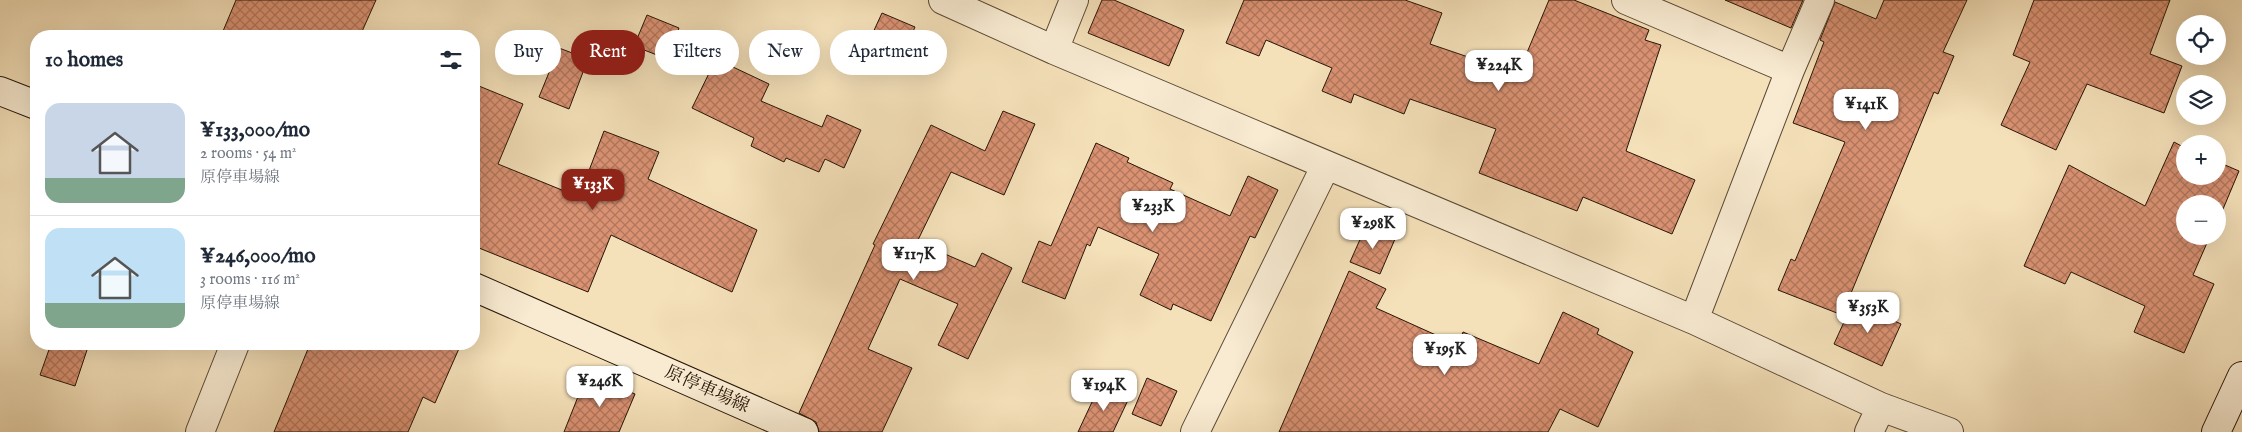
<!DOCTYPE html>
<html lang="en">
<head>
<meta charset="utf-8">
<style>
	:root { --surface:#fff; --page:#f2f2f3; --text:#1f2937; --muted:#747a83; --line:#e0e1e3; --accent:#8f2418 }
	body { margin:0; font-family:"IM FELL English","Noto Serif JP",serif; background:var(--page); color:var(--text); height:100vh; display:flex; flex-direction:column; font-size:19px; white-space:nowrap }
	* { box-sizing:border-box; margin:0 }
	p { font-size:16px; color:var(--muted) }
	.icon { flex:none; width:28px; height:28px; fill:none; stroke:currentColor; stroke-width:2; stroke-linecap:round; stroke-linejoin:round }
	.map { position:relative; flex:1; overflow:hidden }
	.sheet { position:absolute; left:30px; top:30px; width:450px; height:320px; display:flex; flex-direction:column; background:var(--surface); border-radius:20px; box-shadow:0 5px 20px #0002 }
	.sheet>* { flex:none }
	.hud { position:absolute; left:495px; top:30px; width:475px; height:45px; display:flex; gap:10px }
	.fabs { position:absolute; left:2176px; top:15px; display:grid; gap:10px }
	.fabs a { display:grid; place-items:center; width:50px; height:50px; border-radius:50%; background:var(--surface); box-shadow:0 5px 20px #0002; font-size:25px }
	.price { position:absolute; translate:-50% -42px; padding:0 11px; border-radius:10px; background:#fff; color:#222; font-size:16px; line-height:32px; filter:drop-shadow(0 1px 2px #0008) }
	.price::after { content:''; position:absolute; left:50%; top:30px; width:15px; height:11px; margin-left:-8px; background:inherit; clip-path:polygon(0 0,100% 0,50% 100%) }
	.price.on { background:var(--accent); color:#fff }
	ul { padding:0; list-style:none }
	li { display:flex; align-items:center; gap:15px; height:125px; padding:0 15px }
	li+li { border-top:1px solid var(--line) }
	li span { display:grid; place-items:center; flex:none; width:140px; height:100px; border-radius:15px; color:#555 }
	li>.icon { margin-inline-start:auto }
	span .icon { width:60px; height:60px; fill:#fffc; stroke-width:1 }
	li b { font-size:21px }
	h2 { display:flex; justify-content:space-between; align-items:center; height:60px; padding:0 15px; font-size:21px }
	.chip { padding:0 18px; border-radius:22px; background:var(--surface); box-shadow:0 5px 20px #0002; font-size:18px; line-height:45px }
	.chip.on { background:var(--accent); color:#fff }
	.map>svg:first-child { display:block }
	.building { fill:url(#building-cross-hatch); stroke:#281507 }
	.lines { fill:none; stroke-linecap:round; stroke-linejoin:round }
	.street-casing { stroke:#5b4834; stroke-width:30 }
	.secondary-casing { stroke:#281507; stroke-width:30 }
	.street { stroke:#f8ebd2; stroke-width:28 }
	.secondary { stroke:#f8ebd2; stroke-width:28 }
	.labels { text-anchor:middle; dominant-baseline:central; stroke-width:4; stroke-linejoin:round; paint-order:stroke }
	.street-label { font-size:18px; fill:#281507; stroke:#f8ebd2 }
</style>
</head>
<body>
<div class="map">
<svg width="2242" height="432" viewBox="0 0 2242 432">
	<defs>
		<pattern id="building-cross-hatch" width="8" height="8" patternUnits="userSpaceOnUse" patternTransform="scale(1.25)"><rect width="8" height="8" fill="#da9273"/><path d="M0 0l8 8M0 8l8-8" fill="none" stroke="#b1765c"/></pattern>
	</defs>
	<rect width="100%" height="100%" fill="#f4e0b9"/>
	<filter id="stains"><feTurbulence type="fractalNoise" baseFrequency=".004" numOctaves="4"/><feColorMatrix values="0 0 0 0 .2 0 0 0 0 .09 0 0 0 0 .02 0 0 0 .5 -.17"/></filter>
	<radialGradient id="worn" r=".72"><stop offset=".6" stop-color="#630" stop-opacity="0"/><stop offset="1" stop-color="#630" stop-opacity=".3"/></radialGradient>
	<path class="building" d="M236 0H376L360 36H221Z
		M1102 0H1114L1184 30 1169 66 1088 33Z
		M1244 0H1405L1442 13 1430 44 1518 74 1549 0H1574L1649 30 1645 40 1661 45 1626 151 1695 180 1672 234 1583 197 1577 211 1479 173 1496 129 1410 99 1404 114 1354 94 1351 103 1322 91 1332 68 1266 40 1259 56 1226 43Z
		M1725 0H1803L1791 28Z
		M1884 0H1967L1943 52 1954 56 1938 94 1934 92 1842 315 1778 290 1791 259 1795 261 1845 142 1793 123 1824 42 1820 40 1835 2 1876 19Z
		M2034 0H2170L2150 54 2182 66 2164 113 2087 84 2056 150 2001 125 2030 62 2013 55Z
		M882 13 915 27 899 64 865 50Z
		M647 15 679 28 667 59 634 46Z
		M559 48 588 59 569 109 539 97Z
		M716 59 769 84 761 101 822 127 827 115 861 130 844 168 825 159 819 172 786 158 784 162 751 146 754 138 692 108Z
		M474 84 523 104 498 164 579 197 604 131 659 152 648 179 757 230 732 292 611 235 588 292 474 246Z
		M1003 111 1035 124 1004 195 951 172 917 242 975 267 982 253 1012 268 968 359 938 345 958 304 900 279 868 349 912 368 882 432H819L816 422 799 413 875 245 873 244 931 125 985 151Z
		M2174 142 2185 148V176H2218V162L2239 171 2218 221V204H2185V236H2210L2193 275 2214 284 2184 353 2134 332 2145 306 2071 272 2065 284 2024 266 2069 165 2145 206Z
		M1096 143 1129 158 1127 162 1173 183 1170 189 1230 216 1248 176 1278 190 1255 238 1250 236 1211 321 1173 304 1171 310 1140 295 1159 254 1098 227 1090 246 1087 244 1065 299 1022 282 1039 241 1051 246Z
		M1366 226 1395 239 1380 274 1350 262Z
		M1349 271 1386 289 1376 308 1458 345 1463 332 1539 364 1563 312 1599 329 1597 334 1633 352 1598 427 1560 409 1548 432H1279Z
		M1853 302 1901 324 1882 366 1834 344Z
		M51 344H89L75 386 40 375Z
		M310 344H461L435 403 423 397 408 432H274Z
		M587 374 635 394 619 432H564Z
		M1147 378 1177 391 1161 426 1132 414Z
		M1100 385 1129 398 1113 432H1078Z"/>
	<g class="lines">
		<g class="street-casing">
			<path id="street" d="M943 0 1054 50 1694 320 1881 407 1949 432
				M1626 0 1790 70
				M1054 50 1074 0
				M1694 320 1790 70 1820 0
				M200 432 235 344
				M1195 432 1326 165
				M1869 432 1881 407"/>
		</g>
		<g class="secondary-casing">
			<path id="secondary" d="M0 91 36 105
				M474 287 804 432
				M2216 432 2242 376"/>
		</g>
		<use href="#street" class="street"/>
		<use href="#secondary" class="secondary"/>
	</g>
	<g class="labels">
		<g class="street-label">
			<text transform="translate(707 390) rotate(24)">原停車場線</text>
		</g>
	</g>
	<rect width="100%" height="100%" filter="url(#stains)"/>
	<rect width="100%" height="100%" fill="url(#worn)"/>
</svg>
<div class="fabs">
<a><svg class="icon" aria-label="locate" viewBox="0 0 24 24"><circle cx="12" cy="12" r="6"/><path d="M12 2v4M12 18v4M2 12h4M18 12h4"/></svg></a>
<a><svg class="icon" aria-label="layers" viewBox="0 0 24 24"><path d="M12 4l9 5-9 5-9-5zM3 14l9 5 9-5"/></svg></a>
<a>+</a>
<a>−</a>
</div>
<b class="price" style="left:1499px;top:92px">¥224K</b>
<b class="price" style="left:1866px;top:131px">¥141K</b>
<b class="price on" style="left:593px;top:211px">¥133K</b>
<b class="price" style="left:1153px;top:233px">¥233K</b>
<b class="price" style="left:1373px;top:250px">¥298K</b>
<b class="price" style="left:914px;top:281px">¥117K</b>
<b class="price" style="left:1868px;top:334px">¥353K</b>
<b class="price" style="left:1445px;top:376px">¥195K</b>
<b class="price" style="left:600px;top:408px">¥246K</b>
<b class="price" style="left:1104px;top:412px">¥194K</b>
<div class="hud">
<a class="chip">Buy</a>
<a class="chip on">Rent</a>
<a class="chip">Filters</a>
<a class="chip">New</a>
<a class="chip">Apartment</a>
</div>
<section class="sheet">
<h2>10 homes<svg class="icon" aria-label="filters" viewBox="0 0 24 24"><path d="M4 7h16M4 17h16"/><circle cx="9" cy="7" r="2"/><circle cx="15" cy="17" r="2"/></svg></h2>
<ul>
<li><span style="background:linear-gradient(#c9d6e8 75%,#7fa58c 0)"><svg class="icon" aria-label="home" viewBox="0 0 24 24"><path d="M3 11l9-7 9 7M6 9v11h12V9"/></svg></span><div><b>¥133,000/mo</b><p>2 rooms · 54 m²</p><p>原停車場線</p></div></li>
<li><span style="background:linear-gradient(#bfe0f5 75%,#7fa58c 0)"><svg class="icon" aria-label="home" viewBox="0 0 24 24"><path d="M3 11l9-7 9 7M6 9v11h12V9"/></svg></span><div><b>¥246,000/mo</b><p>3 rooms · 116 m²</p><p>原停車場線</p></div></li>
</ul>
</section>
</div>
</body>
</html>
